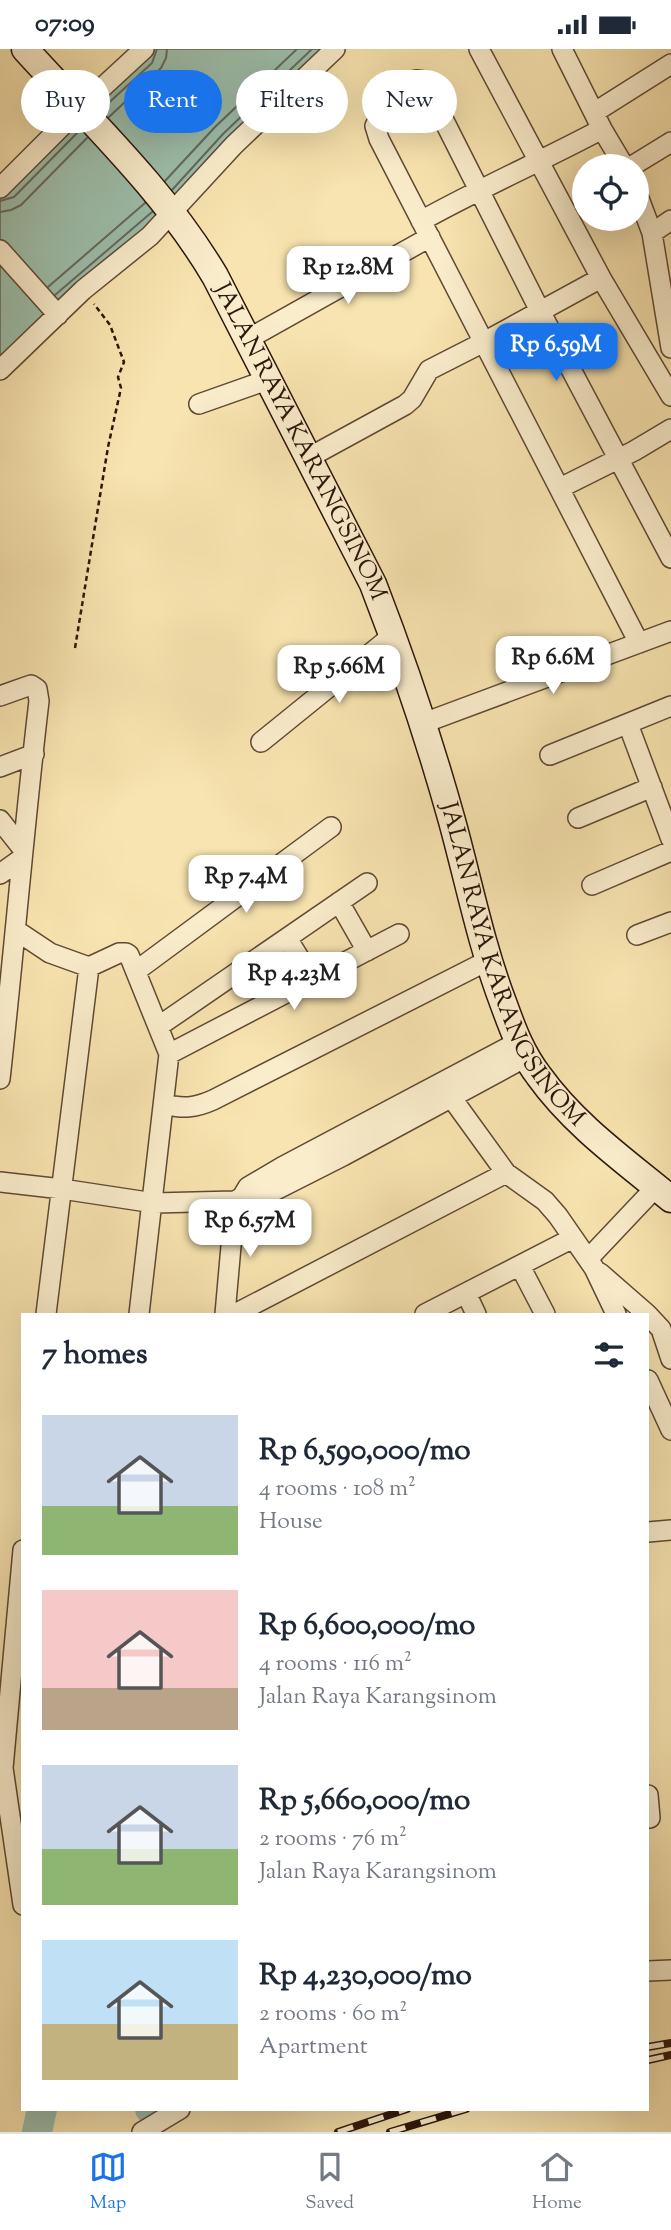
<!DOCTYPE html>
<html lang="en">
<head>
<meta charset="utf-8">
<style>
	:root { --surface:#fff; --page:#f2f2f3; --text:#1f2937; --muted:#747a83; --line:#e0e1e3; --accent:#1a73e8 }
	body { margin:0; font-family:"Sorts Mill Goudy",serif; background:var(--page); color:var(--text); height:100vh; display:flex; flex-direction:column; font-size:26px; white-space:nowrap }
	* { box-sizing:border-box; margin:0 }
	p { font-size:23px; color:var(--muted) }
	.icon { flex:none; width:38px; height:38px; fill:none; stroke:currentColor; stroke-width:2; stroke-linecap:round; stroke-linejoin:round }
	.map { position:relative; flex:1; overflow:hidden }
	.drawer { position:absolute; left:21px; top:1264px; width:628px; height:798px; display:flex; flex-direction:column; background:var(--surface); border-radius:0px; box-shadow:0 7px 28px #0002 }
	.drawer>* { flex:none }
	.guide { position:absolute; left:21px; top:21px; width:630px; height:63px; display:flex; gap:14px }
	.buttons { position:absolute; left:572px; top:105px; display:grid; gap:14px }
	.buttons a { display:grid; place-items:center; width:77px; height:77px; border-radius:50%; background:var(--surface); box-shadow:0 7px 28px #0002; font-size:35px }
	.price { position:absolute; translate:-50% -60px; padding:0 16px; border-radius:14px; background:#fff; color:#222; font-size:23px; line-height:46px; filter:drop-shadow(0 2px 4px #0008) }
	.price::after { content:''; position:absolute; left:50%; top:42px; width:21px; height:16px; margin-left:-10px; background:inherit; clip-path:polygon(0 0,100% 0,50% 100%) }
	.price.selected { background:var(--accent); color:#fff }
	ul { padding:0; list-style:none }
	li { display:flex; align-items:center; gap:21px; height:175px; padding:0 21px }
	li span { display:grid; place-items:center; flex:none; width:196px; height:140px; border-radius:0px; color:#555 }
	li>.icon { margin-inline-start:auto }
	span .icon { width:84px; height:84px; fill:#fffc; stroke-width:1 }
	li b { font-size:30px }
	h2 { display:flex; justify-content:space-between; align-items:center; height:84px; padding:0 21px; font-size:30px }
	.pill { padding:0 24px; border-radius:32px; background:var(--surface); box-shadow:0 7px 28px #0002; font-size:24px; line-height:63px }
	.pill.selected { background:var(--accent); color:#fff }
	.status { display:flex; justify-content:space-between; align-items:center; height:49px; padding:0 35px; background:var(--surface); direction:ltr }
	.status svg { height:19px; fill:currentColor }
	.tabs { display:flex; justify-content:space-around; align-items:center; height:98px; border-top:2px solid var(--line); background:var(--surface); font-size:19px; color:var(--muted) }
	.tabs a { display:grid; justify-items:center; gap:4px }
	.tabs .selected { color:var(--accent) }
	.map>svg:first-child { display:block }
	.water { fill:#9dbfac; stroke:#707b6b; stroke-width:2 }
	.lines { fill:none; stroke-linecap:round; stroke-linejoin:round }
	.shore { stroke:#646a5b; stroke-width:2 }
	.river { stroke:#9dbfac; stroke-width:30 }
	.street-casing { stroke:#5f4934; stroke-width:22 }
	.secondary-casing { stroke:#2c150a; stroke-width:29 }
	.path { stroke:#2c150a; stroke-width:2.5; stroke-dasharray:5 3.5; stroke-linecap:butt }
	.street { stroke:#faedcc; stroke-width:19 }
	.secondary { stroke:#faedcc; stroke-width:26 }
	.rail-casing { stroke:#2c150a; stroke-width:8 }
	.rail { stroke:#faedcc; stroke-width:5; stroke-dasharray:16; stroke-linecap:butt }
	.labels { text-anchor:middle; dominant-baseline:central; stroke-width:5; stroke-linejoin:round; paint-order:stroke }
	.street-label { font-size:24px; fill:#2c150a; stroke:#faedcc }
</style>
</head>
<body>
<div class="status"><b>07:09</b><svg viewBox="0 0 49 12"><path d="M0 12V9h3v3zM5 12V6h3v6zM10 12V3h3v9zM15 12V0h3v12zM26 1h20v11H26zM47 4h2v5h-2z"/></svg></div>
<div class="map">
<svg width="671" height="2083" viewBox="0 0 671 2083">
	<rect width="100%" height="100%" fill="#f8e4b0"/>
	<filter id="stains"><feTurbulence type="fractalNoise" baseFrequency=".00286" numOctaves="4"/><feColorMatrix values="0 0 0 0 .2 0 0 0 0 .09 0 0 0 0 .02 0 0 0 .5 -.17"/></filter>
	<radialGradient id="worn" r=".72"><stop offset=".6" stop-color="#630" stop-opacity="0"/><stop offset="1" stop-color="#630" stop-opacity=".3"/></radialGradient>
	<path class="water" d="M144 0H335L0 321V139Z"/>
	<g class="lines">
		<path class="shore" d="M102 60 152 14 157 0
			M109 68 161 19 166 9 167 0
			M165 132 215 78 297 0
			M172 141 223 85 312 0
			M0 152 14 148 80 81
			M0 163 11 161 21 156 87 89
			M48 238 145 154
			M55 246 152 163"/>
		<path class="river" d="M150 2060H151
			M37 2083 42 2060"/>
		<g class="street-casing">
			<path id="street" d="M479 0 601 229 671 347
				M562 0 602 80 624 117
				M595 63 671 15
				M632 117 671 93
				M0 139 79 60 144 0
				M637 144 652 184 671 299
				M421 172C480 139 542 112 602 80
				M652 184 671 171
				M0 201 58 266
				M246 291 430 188
				M0 321 83 241 150 187 234 96 335 0
				M199 355 267 331
				M308 409 405 356 412 350 429 321 484 293 601 229
				M560 439 634 402 671 380
				M639 594 379 90 375 77 382 64 416 31 424 32 540 262 671 509
				M0 647 31 636 37 640 39 652C24 778 14 904 0 1030
				M421 675 671 582
				M628 675 671 790
				M261 693 392 587
				M550 706 671 657
				M0 718 34 705
				M578 769 652 738
				M0 771 22 799
				M0 825 21 810
				M592 836 671 802
				M339 853 367 902
				M17 882 50 904 89 918 119 904H126L129 906 169 1005 139 1265
				M637 886 671 873
				M287 889 312 930
				M136 922 331 778
				M159 977 367 834
				M169 1005 399 885
				M443 1037 506 1124 545 1152 558 1167 594 1219 616 1265
				M164 1055C183 1060 195 1059 213 1051L487 912
				M0 1133 62 1140 154 1154 235 1152 242 1148 256 1151 343 1107 526 1008
				M242 1148 248 1138 282 1118 518 993
				M588 1210 656 1138
				M520 1217 545 1265
				M600 1224 647 1265
				M466 1244 476 1265
				M46 1265 89 918
				M225 1265 235 1152
				M235 1265 506 1124
				M425 1265 573 1189
				M648 1266 661 1280 671 1310
				M648 1331 671 1381
				M648 1483 671 1481
				M23 1501 3 1719 23 1856
				M648 1746 650 1769
				M648 1922 671 1921
				M142 2083 180 2060"/>
		</g>
		<g class="secondary-casing">
			<g id="secondary">
				<path id="s1" d="M25 0C91 73 164 141 215 227L373 535C402 610 430 693 452 772 469 834 481 896 504 956 513 981 522 1005 539 1027 574 1076 625 1112 671 1150"/>
			</g>
		</g>
		<path class="path" d="M75 599 108 398 121 339 118 328 124 313 110 276 94 255"/>
		<use href="#street" class="street"/>
		<use href="#secondary" class="secondary"/>
		<g class="rail-casing">
			<path id="rail" d="M648 1998 671 1994
				M648 2011 671 2006
				M338 2083 407 2060
				M390 2083 466 2060"/>
		</g>
		<use href="#rail" class="rail"/>
	</g>
	<g class="labels">
		<g class="street-label">
			<text stroke="none"><textPath href="#s1" startOffset="483">JALAN RAYA KARANGSINOM</textPath></text>
			<text stroke="none"><textPath href="#s1" startOffset="1050">JALAN RAYA KARANGSINOM</textPath></text>
		</g>
	</g>
	<rect width="100%" height="100%" filter="url(#stains)"/>
	<rect width="100%" height="100%" fill="url(#worn)"/>
</svg>
<div class="buttons">
<a><svg class="icon" aria-label="locate" viewBox="0 0 24 24"><circle cx="12" cy="12" r="6"/><path d="M12 2v4M12 18v4M2 12h4M18 12h4"/></svg></a>
</div>
<b class="price" style="left:348px;top:257px">Rp 12.8M</b>
<b class="price selected" style="left:556px;top:334px">Rp 6.59M</b>
<b class="price" style="left:553px;top:647px">Rp 6.6M</b>
<b class="price" style="left:339px;top:656px">Rp 5.66M</b>
<b class="price" style="left:246px;top:866px">Rp 7.4M</b>
<b class="price" style="left:294px;top:963px">Rp 4.23M</b>
<b class="price" style="left:250px;top:1210px">Rp 6.57M</b>
<div class="guide">
<a class="pill">Buy</a>
<a class="pill selected">Rent</a>
<a class="pill">Filters</a>
<a class="pill">New</a>
</div>
<section class="drawer">
<h2>7 homes<svg class="icon" aria-label="filters" viewBox="0 0 24 24"><path d="M4 7h16M4 17h16"/><circle cx="9" cy="7" r="2"/><circle cx="15" cy="17" r="2"/></svg></h2>
<ul>
<li><span style="background:linear-gradient(#c9d6e8 65%,#8fb573 0)"><svg class="icon" aria-label="home" viewBox="0 0 24 24"><path d="M3 11l9-7 9 7M6 9v11h12V9"/></svg></span><div><b>Rp 6,590,000/mo</b><p>4 rooms · 108 m²</p><p>House</p></div></li>
<li><span style="background:linear-gradient(#f6c9c9 70%,#b9a48a 0)"><svg class="icon" aria-label="home" viewBox="0 0 24 24"><path d="M3 11l9-7 9 7M6 9v11h12V9"/></svg></span><div><b>Rp 6,600,000/mo</b><p>4 rooms · 116 m²</p><p>Jalan Raya Karangsinom</p></div></li>
<li><span style="background:linear-gradient(#c9d6e8 60%,#8fb573 0)"><svg class="icon" aria-label="home" viewBox="0 0 24 24"><path d="M3 11l9-7 9 7M6 9v11h12V9"/></svg></span><div><b>Rp 5,660,000/mo</b><p>2 rooms · 76 m²</p><p>Jalan Raya Karangsinom</p></div></li>
<li><span style="background:linear-gradient(#bfe0f5 60%,#c2b280 0)"><svg class="icon" aria-label="home" viewBox="0 0 24 24"><path d="M3 11l9-7 9 7M6 9v11h12V9"/></svg></span><div><b>Rp 4,230,000/mo</b><p>2 rooms · 60 m²</p><p>Apartment</p></div></li>
</ul>
</section>
</div>
<nav class="tabs">
<a class="selected"><svg class="icon" aria-label="map" viewBox="0 0 24 24"><path d="M3 6l6-2 6 2 6-2v14l-6 2-6-2-6 2zM9 4v14M15 6v14"/></svg>Map</a>
<a><svg class="icon" aria-label="saved" viewBox="0 0 24 24"><path d="M7 4h10v16l-5-4-5 4z"/></svg>Saved</a>
<a><svg class="icon" aria-label="home" viewBox="0 0 24 24"><path d="M3 11l9-7 9 7M6 9v11h12V9"/></svg>Home</a>
</nav>
</body>
</html>
